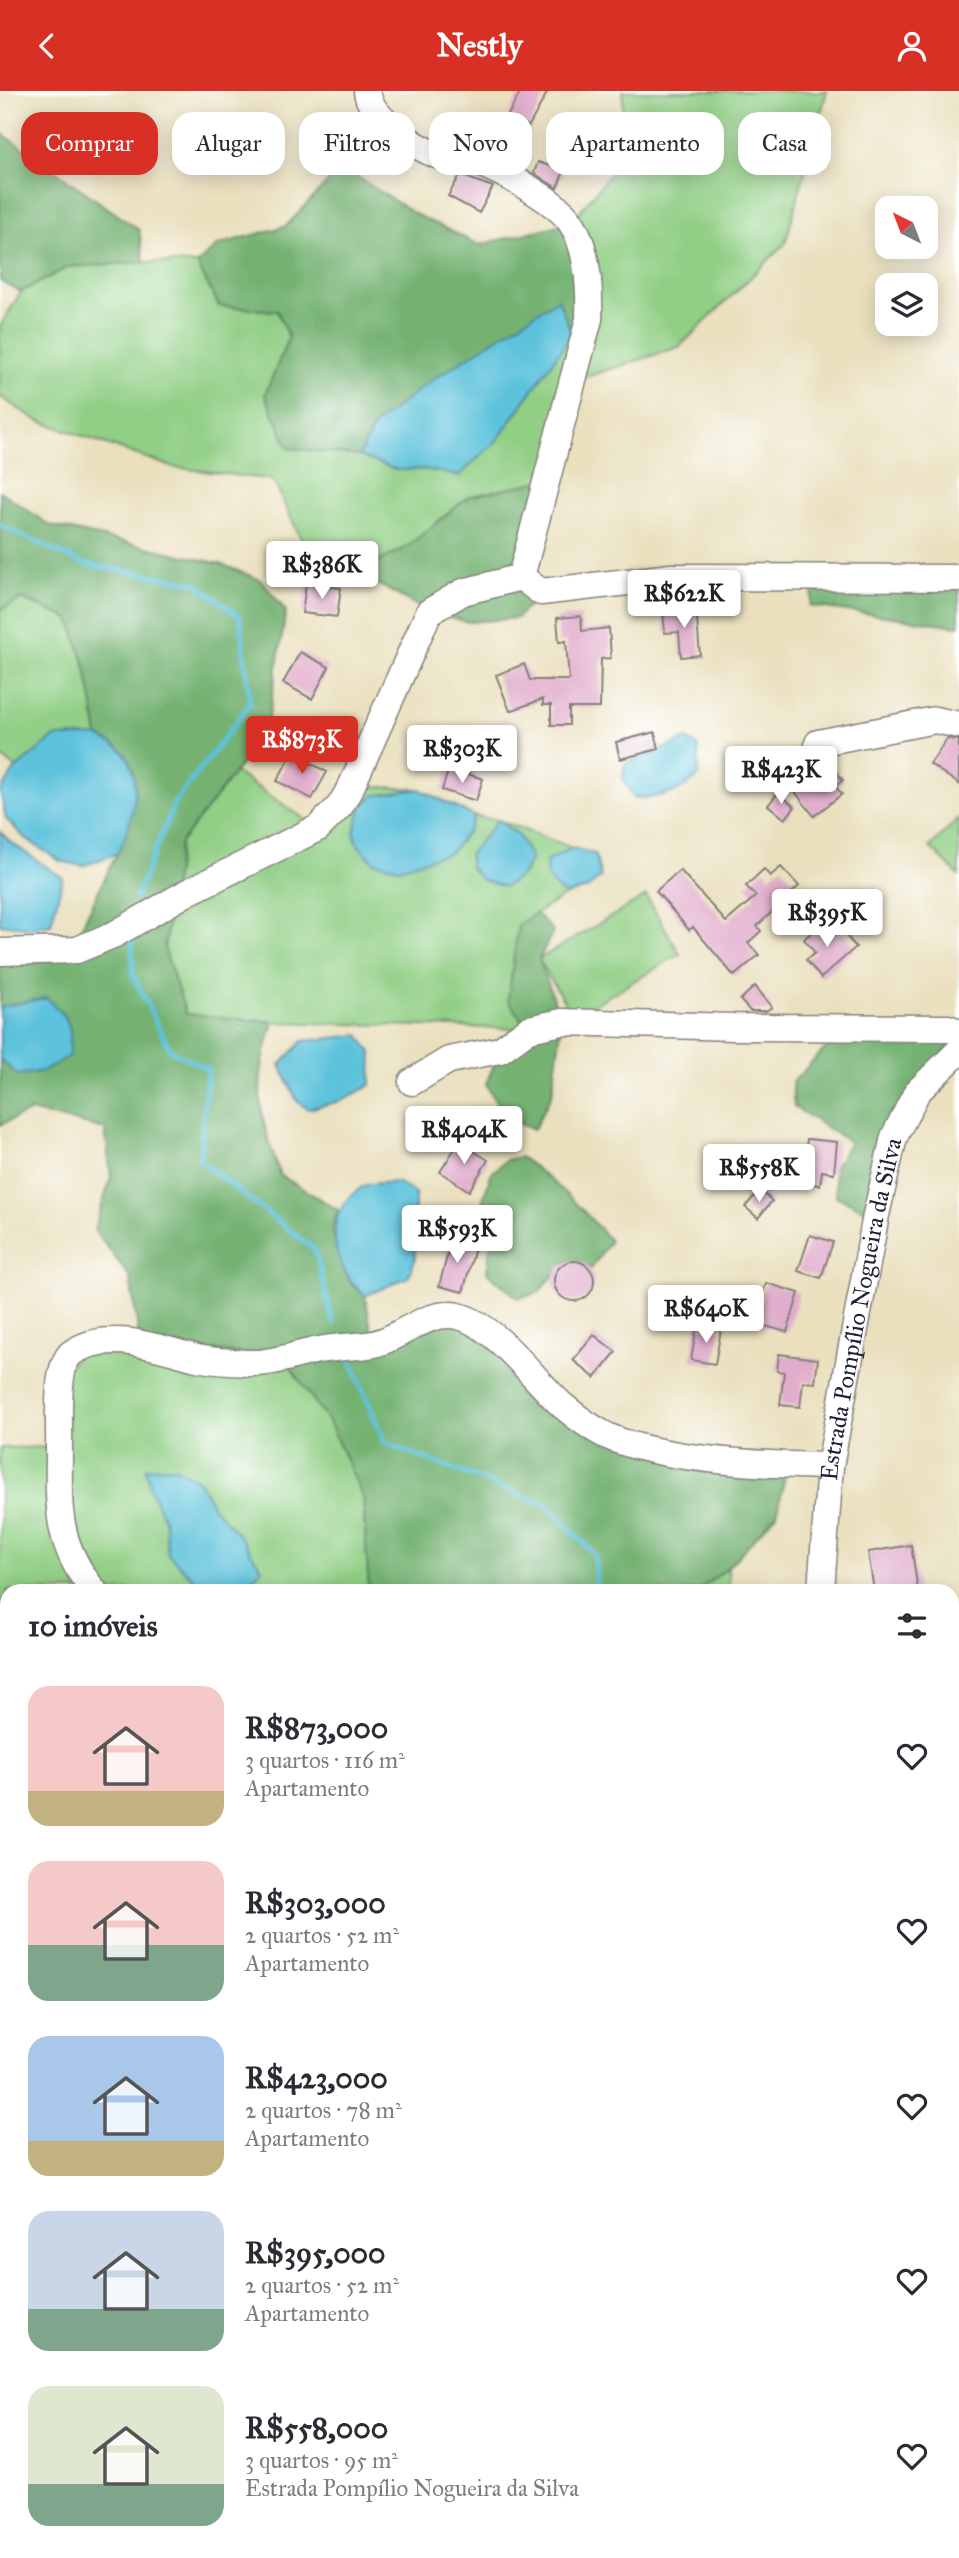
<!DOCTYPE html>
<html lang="pt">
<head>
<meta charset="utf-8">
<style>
	:root { --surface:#fff; --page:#f7f7f7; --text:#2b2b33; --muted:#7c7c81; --accent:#d93025 }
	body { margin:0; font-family:"IM FELL Great Primer",serif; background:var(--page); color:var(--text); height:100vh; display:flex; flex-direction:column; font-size:26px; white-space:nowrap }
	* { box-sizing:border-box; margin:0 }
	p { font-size:23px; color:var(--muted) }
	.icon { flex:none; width:38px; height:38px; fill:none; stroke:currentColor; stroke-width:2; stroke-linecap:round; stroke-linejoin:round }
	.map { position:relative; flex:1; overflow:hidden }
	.sheet { position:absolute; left:0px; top:1493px; width:959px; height:975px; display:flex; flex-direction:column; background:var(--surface); border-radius:21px 21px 0 0; box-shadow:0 4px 18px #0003 }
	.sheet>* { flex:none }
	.guide { position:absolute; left:21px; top:21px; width:917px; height:63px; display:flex; gap:14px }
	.needle { width:46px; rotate:318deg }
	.buttons { position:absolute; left:875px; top:105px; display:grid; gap:14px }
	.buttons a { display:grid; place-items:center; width:63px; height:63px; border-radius:14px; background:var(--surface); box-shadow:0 4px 18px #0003; font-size:35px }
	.price { position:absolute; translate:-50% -60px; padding:0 16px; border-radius:7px; background:#fff; color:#222; font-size:23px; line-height:46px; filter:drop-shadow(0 2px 4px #0008) }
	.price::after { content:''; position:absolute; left:50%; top:42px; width:21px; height:16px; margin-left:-10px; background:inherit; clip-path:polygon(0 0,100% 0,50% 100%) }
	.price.selected { background:var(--accent); color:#fff }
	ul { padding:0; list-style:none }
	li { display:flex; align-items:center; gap:21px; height:175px; padding:0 28px }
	li span { display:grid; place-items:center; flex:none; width:196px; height:140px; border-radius:21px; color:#555 }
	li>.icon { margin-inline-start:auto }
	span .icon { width:84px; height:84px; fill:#fffc; stroke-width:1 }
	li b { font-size:30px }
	h2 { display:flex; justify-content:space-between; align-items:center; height:84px; padding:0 28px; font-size:30px }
	.tag { padding:0 24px; border-radius:21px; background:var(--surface); box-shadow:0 4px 18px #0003; font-size:24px; line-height:63px }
	.tag.selected { background:var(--accent); color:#fff }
	header { display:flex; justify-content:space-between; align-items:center; height:91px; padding:0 28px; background:var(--accent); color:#fff; font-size:32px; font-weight:700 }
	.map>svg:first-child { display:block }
	.green { fill:#91cf85; stroke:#5a7860; stroke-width:2 }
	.forest { fill:#74b272; stroke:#4b6a56; stroke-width:2 }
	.water { fill:#5dc2db; stroke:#40728b; stroke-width:2 }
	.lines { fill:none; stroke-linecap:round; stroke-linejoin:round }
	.stream { stroke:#5dc2db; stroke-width:5 }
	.building { fill:#e1adcc }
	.minor-casing { stroke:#86817c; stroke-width:29 }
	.minor { stroke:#fff; stroke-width:26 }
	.labels { text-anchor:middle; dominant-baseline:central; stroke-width:6; stroke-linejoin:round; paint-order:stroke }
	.street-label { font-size:24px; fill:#22223b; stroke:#fff }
</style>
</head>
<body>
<header><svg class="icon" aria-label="back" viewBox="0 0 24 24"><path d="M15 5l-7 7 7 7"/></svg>Nestly<svg class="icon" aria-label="person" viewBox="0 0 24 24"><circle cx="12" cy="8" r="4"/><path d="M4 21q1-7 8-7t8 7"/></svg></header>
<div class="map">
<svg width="959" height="2467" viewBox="0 0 959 2467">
	<rect width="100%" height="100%" fill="#fff"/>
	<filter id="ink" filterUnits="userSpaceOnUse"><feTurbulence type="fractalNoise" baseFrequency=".0143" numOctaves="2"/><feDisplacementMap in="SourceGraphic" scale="14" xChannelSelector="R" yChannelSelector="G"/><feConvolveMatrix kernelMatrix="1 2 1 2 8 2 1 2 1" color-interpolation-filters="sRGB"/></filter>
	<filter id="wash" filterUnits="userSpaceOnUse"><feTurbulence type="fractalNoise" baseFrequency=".00686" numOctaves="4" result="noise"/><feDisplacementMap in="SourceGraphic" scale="28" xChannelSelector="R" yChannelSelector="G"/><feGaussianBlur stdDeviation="1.57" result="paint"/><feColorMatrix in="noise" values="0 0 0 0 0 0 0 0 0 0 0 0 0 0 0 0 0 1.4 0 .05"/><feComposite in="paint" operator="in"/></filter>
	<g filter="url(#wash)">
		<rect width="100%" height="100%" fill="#eae0be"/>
		<path class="green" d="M623 0H827L785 153 679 256 570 291 546 389 468 406 407 456 357 482 304 454 273 389 172 376 37 329 0 306V235L21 201 68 176 144 171 197 173 219 215 277 220 289 246 265 304 289 357 359 365 397 379 424 378 459 385 572 243 571 131 623 67Z
			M22 508 70 528 87 581 98 645 55 646 16 677 0 664V519Z
			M235 681 318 737 352 694 419 698 474 725 498 729 573 757 547 769C544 787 551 794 566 804L518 834 529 938 274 931 186 924 164 857 180 752Z
			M959 727V785L930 756Z
			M646 805 680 863 573 926 539 868Z
			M89 1253 284 1267 330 1333 363 1406 369 1500H7V1756H0V1357L59 1356 60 1284Z
			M728 1476 729 1500H698Z
			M0 1957 7 1958V2081L0 2095Z
			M952 1981 959 1986V2467H549L553 2460H952Z
			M7 2445V2460H162L163 2467H4L2 2450Z
			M170 2461H218L222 2467H171Z
			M223 2461H325L329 2467H227Z"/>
		<path class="forest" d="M0 41 139 139 144 171 68 176 21 201 0 190Z
			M342 76 415 123 479 154 571 131 590 201 572 243 558 209 429 291 375 334 359 365 289 357 265 304 289 246 277 220 219 215 197 173 218 154 286 135Z
			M546 389 521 485 541 501 517 527 468 531 429 521 357 482 407 456 468 406Z
			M0 400 49 434 221 473 261 489 286 520 269 624 260 649 180 752 164 857 186 923 274 931C251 995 259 1022 280 1084L338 1119 332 1138 343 1177 353 1195 365 1205 374 1253 453 1224 621 1349 787 1375 777 1423 728 1476 698 1500H500L487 1492 473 1500H369L363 1406 330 1333 284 1267 140 1252 130 1186 94 1139 111 1087 105 1038 31 1020 0 1034V968L46 907 0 916V861L91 852 80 839 126 743 124 661 98 645 87 581 70 528 22 508 0 519Z
			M816 485 959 487V535L810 515Z
			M536 822 553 840 539 868 562 931 552 1003 534 1038 506 1028 486 993 500 959 528 938 508 909 518 834Z
			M846 936 959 941 917 1001 876 1124 836 1105 834 1078 850 1051 794 1016 792 992Z
			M520 1066C555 1090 583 1117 610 1150L591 1178 579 1170 565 1171 538 1202 518 1207 487 1181 492 1144 482 1112 491 1083 506 1069Z
			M7 2170V2258L0 2261V2174Z
			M423 2460H456V2461L454 2467H417Z"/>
		<path class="water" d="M558 208 572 243 498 348 459 385 424 378 397 379 359 365 375 334 429 291Z
			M98 645C106 650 120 655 125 663 145 691 131 733 118 762L83 775 60 770 26 748 6 728 0 701 16 677 55 646Z
			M687 648 698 656 699 684C683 702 658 707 634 707L623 688 625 673Z
			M419 698 474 725 468 740 450 762 399 777 374 771 357 753 354 741 362 715 373 705Z
			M498 729 517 743 531 766 524 782 505 796 482 789 470 776 469 764Z
			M0 740 10 751 63 787 51 833 32 837 0 833Z
			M573 757 595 763 601 786 587 798 566 804C551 794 544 787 547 769Z
			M46 907C70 927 73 935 69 965L44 980 17 984 0 968V916Z
			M359 944 372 963 371 994 341 1010 308 1018 297 1010 280 974 303 950Z
			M397 1091 415 1102V1169L408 1186 365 1205C331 1176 319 1120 364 1095 372 1091 387 1092 397 1091Z
			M175 1376 199 1390 213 1416 239 1444 262 1478C245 1498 230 1500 206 1500L168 1463 164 1428 151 1400 146 1377Z
			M7 2258V2294L0 2292V2261Z"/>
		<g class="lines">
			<path class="stream" d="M0 434 84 473 196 492 240 526 250 613 175 711 136 806
				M132 845 133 884 170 959 208 978 199 1069 315 1159 333 1231
				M349 1265 385 1352 546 1413 595 1463 596 1500
				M572 2467 575 2460"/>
		</g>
		<g id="blocks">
			<path class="building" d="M521 0H548L529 35 508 24Z
				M538 71 564 80 557 97 534 82Z
				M460 84 493 96 479 122 448 105Z
				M306 493 341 497 337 526 302 522Z
				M696 517 700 564 681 566 679 541 665 542 663 520Z
				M581 525 582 540 609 537 611 567 601 568 600 617H569V634H551V614H543V608L510 620 496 584 524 573 530 589H569L566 550 559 551 557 527Z
				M300 561 329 576 312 608 283 592Z
				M655 641 659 658 620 668 616 651Z
				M947 648 959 649V693L930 673Z
				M292 662 327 681 312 708 277 690Z
				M830 673 843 689 835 695 842 703 814 725 795 701Z
				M449 677 483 688 476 710 442 699Z
				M778 702 795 716 785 728 768 714Z
				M781 776 799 795 757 835 761 840 748 852 759 864 734 885 693 836 689 839 656 800 680 779 726 831 756 805 746 795 764 778 770 785Z
				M824 830 835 844 841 839 856 856 821 887 806 869 815 862 804 848Z
				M755 895 772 916 766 920H750L740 909Z
				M807 1048 837 1051 834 1082 822 1080 820 1094 802 1092Z
				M459 1051 488 1069 469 1100 440 1081Z
				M760 1099 772 1110 758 1127 745 1116Z
				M810 1144 833 1151 821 1187 798 1180Z
				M452 1147 476 1153 463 1201 439 1195Z
				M554 1190a20 20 0 1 1 40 0a20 20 0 1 1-40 0Z
				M766 1192 799 1202 787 1241 754 1232Z
				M697 1235 721 1239 715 1273 691 1269Z
				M594 1244 616 1261 595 1287 573 1269Z
				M779 1263 818 1268 815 1292 803 1291 800 1316 780 1314 784 1281 777 1280Z
				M911 1454 918 1500H874L868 1461Z"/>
		</g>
	</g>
	<g filter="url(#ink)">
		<use href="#blocks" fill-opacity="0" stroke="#86817c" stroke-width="2"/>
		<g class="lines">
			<g class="minor-casing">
				<g id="minor">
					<path d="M367 0C369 26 415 56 439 65 450 70 464 67 476 71 501 80 555 109 570 130 588 156 590 199 589 228L521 486"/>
					<path d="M818 652 935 629 959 634"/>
					<path d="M0 861 77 859 115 843 188 801 318 737 340 715 352 694 429 521 463 501 521 486 541 501 671 486 959 487"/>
					<path d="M412 991 449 969 500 959 529 938 562 931 734 936 948 937 959 941"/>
					<path d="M94 1500C54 1451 59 1413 59 1354 60 1332 54 1273 73 1261 109 1237 160 1258 197 1267 214 1271 234 1271 251 1272 273 1273 297 1263 319 1259 335 1256 351 1256 367 1254 398 1251 425 1218 458 1225 496 1234 534 1289 563 1315 575 1325 593 1338 607 1345 663 1370 767 1374 830 1375"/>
					<path id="s1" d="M821 1500 830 1375 876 1124 894 1046 917 1001 959 960"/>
					<path d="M952 1981 959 1986"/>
					<path d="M0 2095 7 2081"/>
					<path d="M0 2159 7 2164"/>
					<path d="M0 2330 7 2327"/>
					<path d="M162 2460 163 2467"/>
				</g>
			</g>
			<use href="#minor" class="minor"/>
		</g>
	</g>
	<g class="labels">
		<g class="street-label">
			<text stroke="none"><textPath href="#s1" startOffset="285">Estrada Pompílio Nogueira da Silva</textPath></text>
		</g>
	</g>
</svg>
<div class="buttons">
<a><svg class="needle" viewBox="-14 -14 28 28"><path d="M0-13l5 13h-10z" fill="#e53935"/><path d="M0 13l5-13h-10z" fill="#7c7c81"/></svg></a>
<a><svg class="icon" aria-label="layers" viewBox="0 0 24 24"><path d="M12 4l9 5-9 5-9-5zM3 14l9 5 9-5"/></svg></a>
</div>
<b class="price" style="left:322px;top:510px">R$386K</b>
<b class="price" style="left:684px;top:539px">R$622K</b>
<b class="price selected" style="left:302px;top:685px">R$873K</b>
<b class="price" style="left:462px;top:694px">R$303K</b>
<b class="price" style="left:781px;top:715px">R$423K</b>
<b class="price" style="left:827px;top:858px">R$395K</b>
<b class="price" style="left:464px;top:1075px">R$404K</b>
<b class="price" style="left:759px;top:1113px">R$558K</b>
<b class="price" style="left:457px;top:1174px">R$593K</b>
<b class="price" style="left:706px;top:1254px">R$640K</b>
<div class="guide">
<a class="tag selected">Comprar</a>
<a class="tag">Alugar</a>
<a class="tag">Filtros</a>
<a class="tag">Novo</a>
<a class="tag">Apartamento</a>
<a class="tag">Casa</a>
</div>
<section class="sheet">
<h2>10 imóveis<svg class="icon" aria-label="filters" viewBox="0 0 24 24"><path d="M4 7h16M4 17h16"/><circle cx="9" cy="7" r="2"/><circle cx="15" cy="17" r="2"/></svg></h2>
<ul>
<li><span style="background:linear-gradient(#f6c9c9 75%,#c2b280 0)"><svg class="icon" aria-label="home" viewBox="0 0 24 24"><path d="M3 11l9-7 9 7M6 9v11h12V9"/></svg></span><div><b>R$873,000</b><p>3 quartos · 116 m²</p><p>Apartamento</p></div><svg class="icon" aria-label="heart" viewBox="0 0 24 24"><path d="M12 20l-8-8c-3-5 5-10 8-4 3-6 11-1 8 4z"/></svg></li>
<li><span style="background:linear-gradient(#f6c9c9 60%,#7fa58c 0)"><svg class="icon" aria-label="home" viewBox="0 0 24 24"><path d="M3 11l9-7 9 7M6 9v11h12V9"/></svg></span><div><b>R$303,000</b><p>2 quartos · 52 m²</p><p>Apartamento</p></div><svg class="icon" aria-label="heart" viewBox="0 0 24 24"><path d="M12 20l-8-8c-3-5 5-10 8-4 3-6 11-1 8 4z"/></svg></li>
<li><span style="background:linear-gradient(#a9c7e8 75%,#c2b280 0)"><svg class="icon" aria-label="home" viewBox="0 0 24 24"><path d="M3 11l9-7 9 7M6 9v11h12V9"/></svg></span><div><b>R$423,000</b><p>2 quartos · 78 m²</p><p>Apartamento</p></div><svg class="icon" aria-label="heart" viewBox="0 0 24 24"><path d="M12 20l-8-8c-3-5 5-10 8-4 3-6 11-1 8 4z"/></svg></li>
<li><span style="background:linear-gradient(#c9d6e8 70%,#7fa58c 0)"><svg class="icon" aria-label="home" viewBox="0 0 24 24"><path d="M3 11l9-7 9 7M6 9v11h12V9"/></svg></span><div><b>R$395,000</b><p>2 quartos · 52 m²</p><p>Apartamento</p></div><svg class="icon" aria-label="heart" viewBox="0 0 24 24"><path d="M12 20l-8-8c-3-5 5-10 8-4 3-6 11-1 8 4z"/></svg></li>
<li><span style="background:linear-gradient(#dfe7d0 70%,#7fa58c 0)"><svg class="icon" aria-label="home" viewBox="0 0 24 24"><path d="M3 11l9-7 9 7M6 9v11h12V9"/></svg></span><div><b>R$558,000</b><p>3 quartos · 95 m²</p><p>Estrada Pompílio Nogueira da Silva</p></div><svg class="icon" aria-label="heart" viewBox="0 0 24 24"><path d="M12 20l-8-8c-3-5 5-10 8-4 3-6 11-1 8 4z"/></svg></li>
</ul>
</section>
</div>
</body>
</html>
